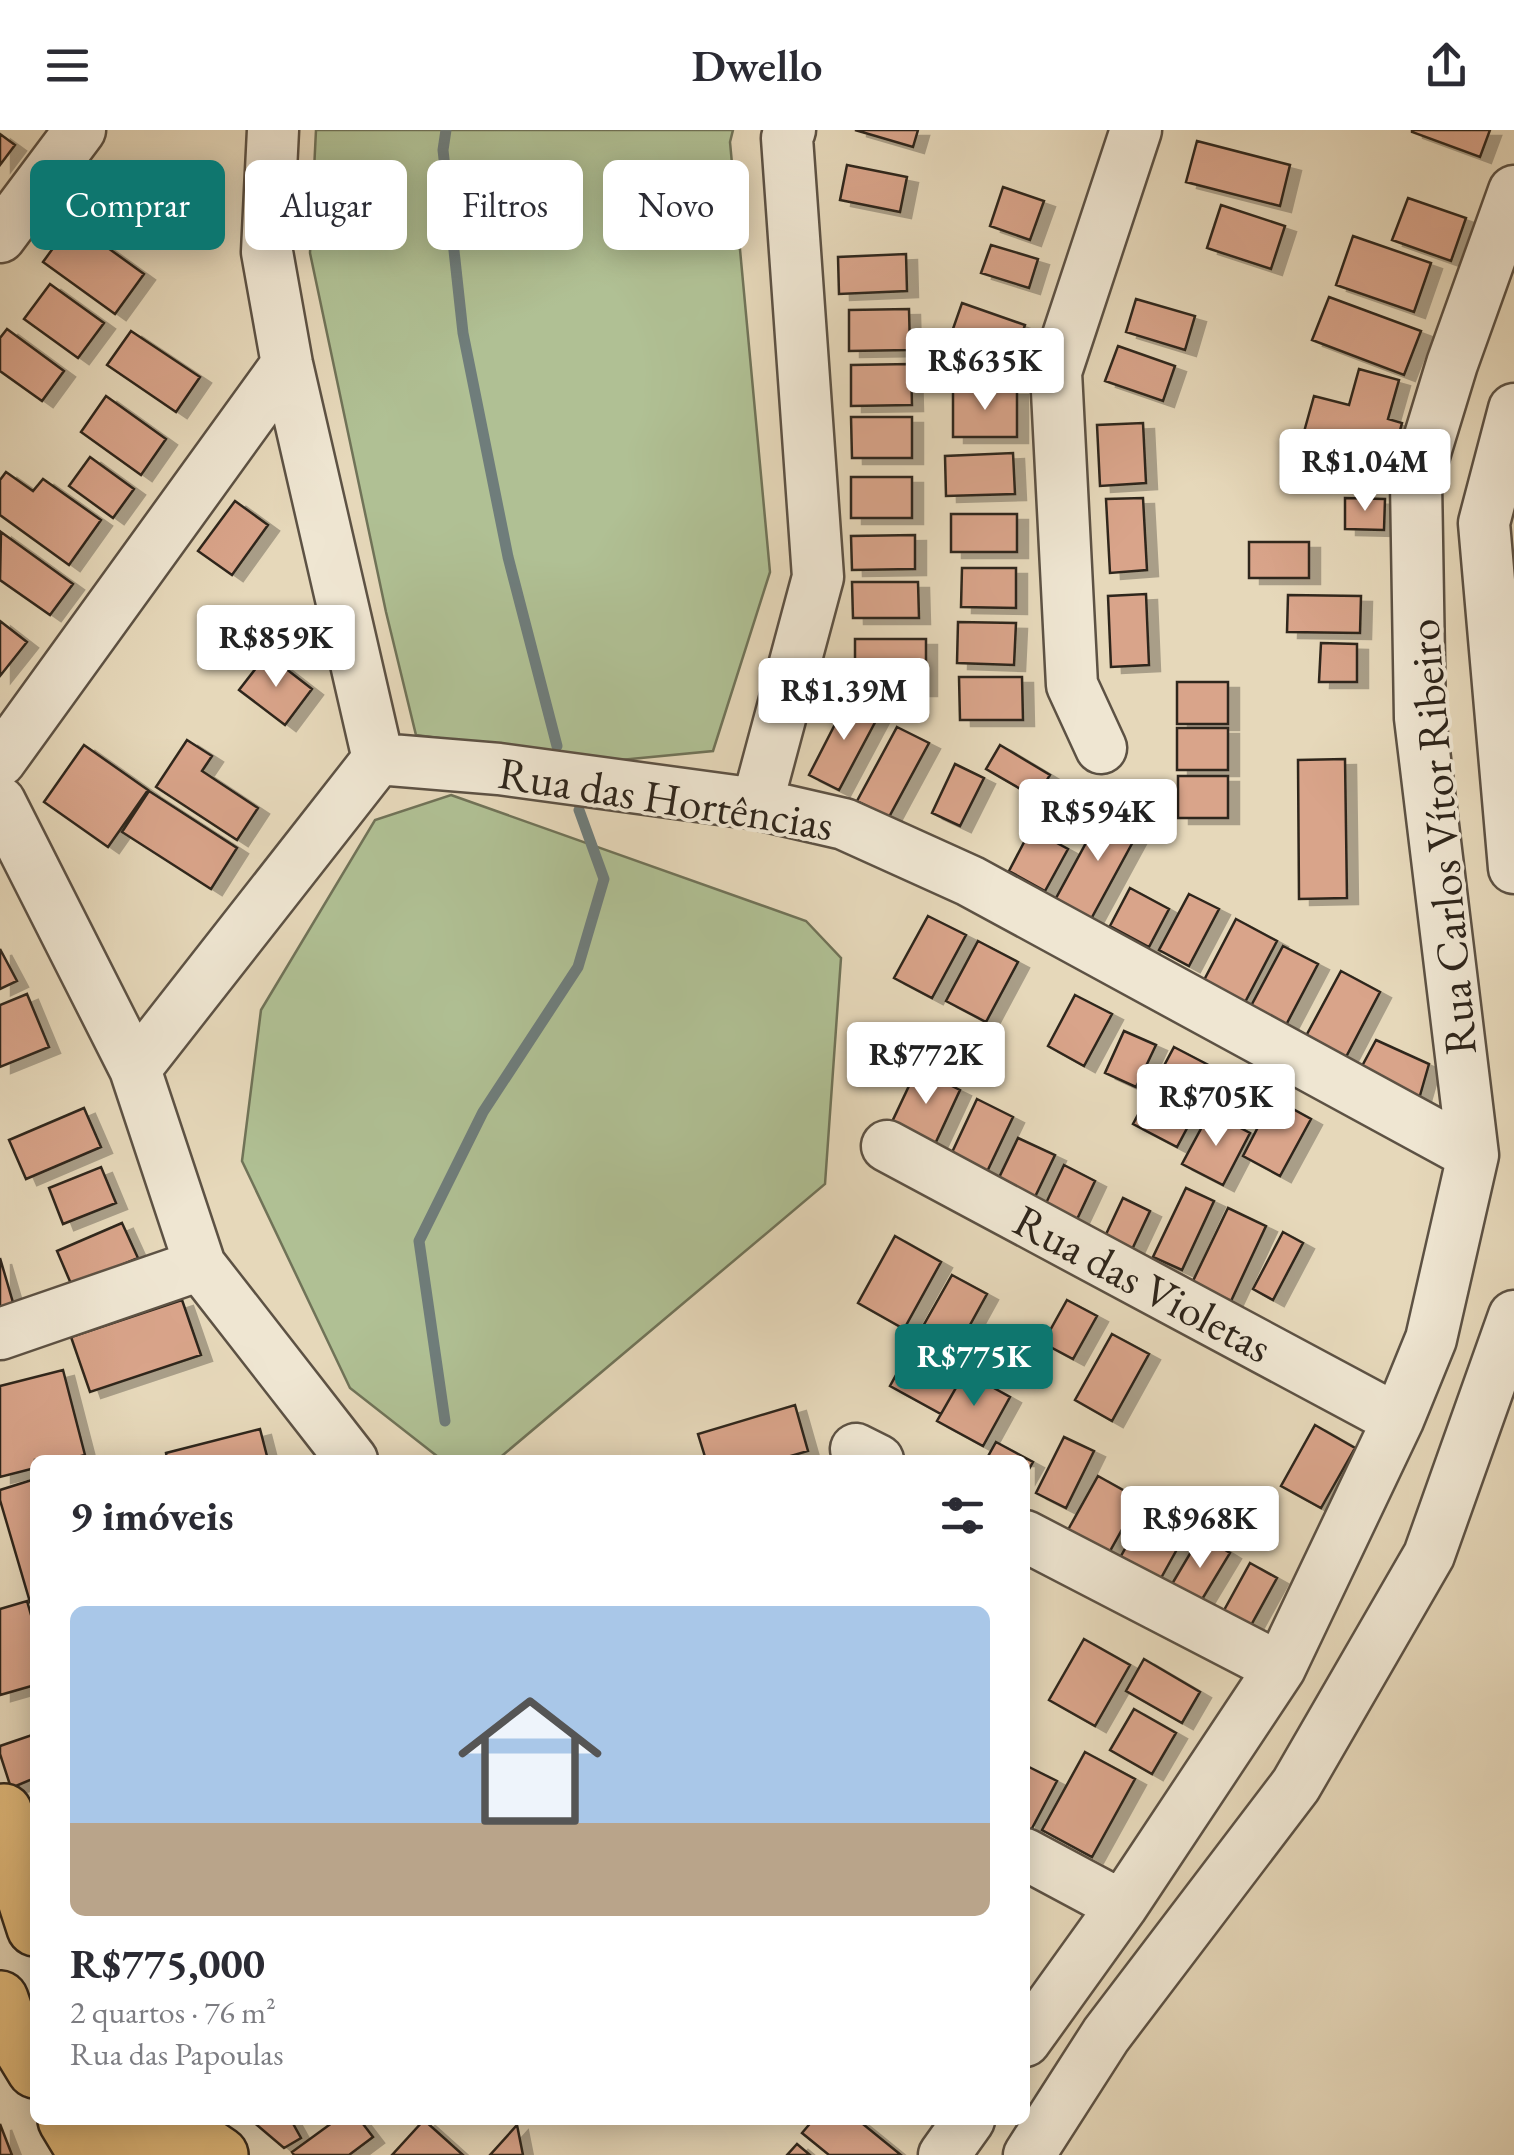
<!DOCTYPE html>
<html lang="pt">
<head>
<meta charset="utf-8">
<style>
	:root { --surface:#fff; --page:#f2f2f3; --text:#2b2b33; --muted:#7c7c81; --accent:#0f766e }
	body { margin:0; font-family:"EB Garamond",serif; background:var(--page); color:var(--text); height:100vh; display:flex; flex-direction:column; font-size:38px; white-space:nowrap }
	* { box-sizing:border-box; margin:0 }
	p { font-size:32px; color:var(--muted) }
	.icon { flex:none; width:55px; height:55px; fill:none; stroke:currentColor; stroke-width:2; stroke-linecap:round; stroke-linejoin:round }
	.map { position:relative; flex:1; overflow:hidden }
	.side { position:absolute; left:30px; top:1325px; width:1000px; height:670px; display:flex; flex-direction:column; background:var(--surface); border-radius:15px; box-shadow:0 5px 25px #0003 }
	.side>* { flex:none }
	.top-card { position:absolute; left:30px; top:30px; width:1000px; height:90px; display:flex; gap:20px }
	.price { position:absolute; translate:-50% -85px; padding:0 22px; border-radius:10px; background:#fff; color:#222; font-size:32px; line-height:65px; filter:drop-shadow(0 2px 5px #0008) }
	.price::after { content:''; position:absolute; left:50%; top:60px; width:30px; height:22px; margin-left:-15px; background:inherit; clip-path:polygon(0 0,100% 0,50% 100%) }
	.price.selected { background:var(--accent); color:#fff }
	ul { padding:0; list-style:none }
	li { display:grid; align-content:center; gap:20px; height:530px; padding:0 40px }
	li span { display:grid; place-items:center; height:310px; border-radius:15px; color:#555 }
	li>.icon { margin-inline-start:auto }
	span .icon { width:180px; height:180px; fill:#fffc; stroke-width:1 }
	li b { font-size:42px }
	h2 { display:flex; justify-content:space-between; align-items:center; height:120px; padding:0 40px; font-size:42px }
	.tag { padding:0 35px; border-radius:15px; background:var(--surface); box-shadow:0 5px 25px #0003; font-size:35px; line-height:90px }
	.tag.selected { background:var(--accent); color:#fff }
	header { display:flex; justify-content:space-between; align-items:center; height:130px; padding:0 40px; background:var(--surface); font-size:45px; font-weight:600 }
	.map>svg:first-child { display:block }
	.green { fill:#b0c094; stroke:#707358; stroke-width:2.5 }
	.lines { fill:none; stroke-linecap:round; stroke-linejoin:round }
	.stream { stroke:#6f7d7b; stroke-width:11 }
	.building { fill:#d9a48a; stroke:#2f261c; stroke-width:2.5; filter:url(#shadow) }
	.minor-casing { stroke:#5d5244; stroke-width:55 }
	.major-casing { stroke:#2f261c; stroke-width:60 }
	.minor { stroke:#efe6d2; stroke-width:50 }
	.major { stroke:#e3bc7d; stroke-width:55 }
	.labels { text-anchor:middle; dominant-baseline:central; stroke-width:8; stroke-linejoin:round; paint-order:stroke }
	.street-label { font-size:45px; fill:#2f261c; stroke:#efe6d2 }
</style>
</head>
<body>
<header><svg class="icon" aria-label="menu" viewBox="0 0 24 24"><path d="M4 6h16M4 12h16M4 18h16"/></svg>Dwello<svg class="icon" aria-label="share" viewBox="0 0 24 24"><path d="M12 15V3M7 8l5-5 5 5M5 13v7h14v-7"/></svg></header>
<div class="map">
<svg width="1514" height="2025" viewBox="0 0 1514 2025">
	<defs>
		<filter id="shadow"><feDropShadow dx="11" dy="6" stdDeviation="0" flood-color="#0004"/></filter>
	</defs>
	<rect width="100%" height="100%" fill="#e6d8ba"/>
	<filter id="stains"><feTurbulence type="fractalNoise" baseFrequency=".002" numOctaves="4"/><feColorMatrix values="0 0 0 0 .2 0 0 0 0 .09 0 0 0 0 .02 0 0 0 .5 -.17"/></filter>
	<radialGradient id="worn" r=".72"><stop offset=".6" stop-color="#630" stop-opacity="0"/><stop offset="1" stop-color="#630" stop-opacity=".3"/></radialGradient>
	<path class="green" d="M316 0H733L730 12 770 442 713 621 610 631 416 605 386 482 310 123Z
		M451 665 806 791 841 828 825 1054 497 1330H442L350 1258 242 1031 261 880 375 690Z"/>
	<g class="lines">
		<path class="stream" d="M446 0 443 20 463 203 508 427 557 616
			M445 1291 419 1111 483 982 578 837 604 749 579 680"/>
	</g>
	<path class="building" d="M855 0H918L913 17Z
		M1412 0H1490L1480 27 1412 2Z
		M0 4 15 15 0 35Z
		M1197 11 1290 35 1280 76 1186 52Z
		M847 35 907 47 900 82 840 70Z
		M1003 57 1044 71 1030 110 990 96Z
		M1408 68 1466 88 1451 131 1392 110Z
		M1221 75 1285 96 1271 139 1207 118Z
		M72 92 144 144 115 184 43 132Z
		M1353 106 1431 133 1414 182 1336 155Z
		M991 115 1038 129 1029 158 981 143Z
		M906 124 907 161 839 164 838 127Z
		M50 154 104 193 78 228 24 189Z
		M1329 167 1421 201 1404 245 1312 210Z
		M1136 169 1195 186 1185 220 1126 202Z
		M962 173 1025 195 1010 239 947 216Z
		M909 179 910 220 849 221V180Z
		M7 199 64 241 42 271 0 241V208Z
		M131 201 200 247 176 282 107 235Z
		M1118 216 1175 236 1163 271 1105 251Z
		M911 234 912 275 851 276V235Z
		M1359 239 1399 250 1388 289 1402 293 1391 333 1302 309 1314 266 1349 275Z
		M953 259H1017V307H953Z
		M106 266 166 309 141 345 81 302Z
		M851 287H912V328H852Z
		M1143 293 1146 353 1100 356 1097 295Z
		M1013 323 1015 364 946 366 945 326Z
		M90 327 134 359 113 388 69 356Z
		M6 342 33 361 43 349 101 390 69 435 0 385V350Z
		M851 347H912V388H851Z
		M1143 368 1147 440 1110 443 1106 369Z
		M1345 368 1385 369 1384 400 1345 399Z
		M235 371 268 395 232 445 198 421Z
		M951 384H1017V422H951Z
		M1 402 73 454 50 485 0 450Z
		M915 405V439L852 440 851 406Z
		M1249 412H1309V448H1249Z
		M962 438H1016V478L961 477Z
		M852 452H918L919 488H853Z
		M1146 464 1149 535 1111 537 1108 466Z
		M1288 465 1361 466 1360 503 1287 502Z
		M0 491 27 512 0 546Z
		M958 492 1016 493 1014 535 957 533Z
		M855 509H926V560H855Z
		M1321 513 1357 514V552H1319Z
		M267 524 312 559 285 595 239 560Z
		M959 547H1022L1023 590H960Z
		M1177 552H1228V594H1177Z
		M849 567 880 583 839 660 809 645Z
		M897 597 929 613 889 687 857 671Z
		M1177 598H1228V640H1177Z
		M187 610 212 626 202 641 258 678 237 710 156 657Z
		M84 615 148 660 108 717 44 672Z
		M1000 615 1050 645 1036 668 986 639Z
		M1345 629 1347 768 1299 769 1298 630Z
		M955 634 984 648 960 696 932 683Z
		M1178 646H1228V688H1178Z
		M149 661 237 718 211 759 122 702Z
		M1105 678 1141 697 1091 789 1055 770Z
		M1031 699 1068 719 1045 761 1009 741Z
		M1130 758 1169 779 1149 817 1110 796Z
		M1189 764 1219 779 1189 836 1159 820Z
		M928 786 966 805 932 868 894 848Z
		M1236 789 1277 811 1243 876 1202 854Z
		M978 811 1018 832 986 892 946 871Z
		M1283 816 1318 834 1286 895 1251 876Z
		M0 819 17 851 0 859Z
		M1341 841 1380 862 1346 927 1306 906Z
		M27 864 49 917 0 937V875Z
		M1075 865 1112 884 1084 936 1048 916Z
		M1124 901 1156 915 1136 957 1105 943Z
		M1376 910 1429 934 1419 969 1361 938Z
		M1174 917 1218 940 1177 1017 1133 994Z
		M917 939 960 960 935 1014 891 994Z
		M1273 968 1311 989 1280 1046 1243 1026Z
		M977 969 1013 987 984 1048 948 1031Z
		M84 978 101 1017 26 1049 9 1010Z
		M1210 982 1250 1003 1223 1055 1182 1034Z
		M1018 1008 1055 1025 1033 1071 996 1054Z
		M1064 1035 1095 1051 1071 1102 1039 1088Z
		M101 1037 116 1073 63 1094 49 1058Z
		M1186 1058 1214 1071 1182 1140 1153 1127Z
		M1123 1068 1150 1081 1128 1128 1101 1115Z
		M1228 1078 1266 1096 1231 1171 1192 1153Z
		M122 1093 138 1128 72 1156 57 1121Z
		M1283 1102 1303 1113 1273 1170 1253 1159Z
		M895 1106 941 1132 904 1199 858 1173Z
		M0 1128 14 1176 0 1180Z
		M952 1145 987 1164 949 1233 913 1214Z
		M182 1170 201 1225 90 1262 71 1207Z
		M1067 1170 1097 1186 1073 1229 1043 1213Z
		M1112 1204 1149 1224 1112 1291 1075 1270Z
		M913 1214 965 1242 941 1284 890 1256Z
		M63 1240 85 1325 66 1330H35V1338L0 1347V1256Z
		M965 1242 1010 1267 983 1316 937 1291Z
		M795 1275 808 1321 777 1330H706L698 1304Z
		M1315 1295 1355 1318 1321 1378 1281 1356Z
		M260 1299 268 1330H167L166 1323Z
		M1064 1307 1094 1321 1066 1378 1036 1363Z
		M996 1312 1033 1332 1025 1346V1330H986Z
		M1098 1346 1139 1369 1105 1430 1064 1407Z
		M35 1349V1470L30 1472 0 1370V1360Z
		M1151 1372 1191 1394 1156 1457 1116 1435Z
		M1201 1405 1230 1423 1198 1476 1169 1459Z
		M1250 1433 1277 1448 1244 1508 1217 1493Z
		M27 1471 35 1499V1555L0 1565V1479Z
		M1084 1509 1130 1535 1095 1596 1049 1570Z
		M1144 1529 1200 1562 1182 1593 1126 1561Z
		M1134 1579 1176 1603 1152 1644 1110 1620Z
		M35 1604V1648L11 1658 0 1624V1616Z
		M1085 1622 1135 1649 1092 1727 1042 1700Z
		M1025 1635 1057 1651 1030 1702 1025 1699Z
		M251 1990H291L301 2008 284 2018Z
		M336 1990H360L373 2007 349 2025H294L292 2022Z
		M424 1990 463 2025H392Z
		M813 1990H858L901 2025H829L802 2003Z
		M0 1994 12 2025H0Z
		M517 1995 523 2025H490Z
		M797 2014 810 2025H787Z"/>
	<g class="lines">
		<g class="minor-casing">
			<path id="minor" d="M273 0 267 122 287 234 378 629
				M0 107 80 0
				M1514 279 1484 393 1514 738
				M1101 618 1072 555 1056 242 1136 0
				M378 629 499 639 757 674 844 694 970 751 1473 1025
				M0 631 287 234
				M0 672 135 939 200 1135 352 1330
				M757 674 818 447 787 8 790 0
				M135 939 378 629
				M887 1016 1398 1290
				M0 1204 200 1135
				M856 1319 878 1330
				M1025 1406 1280 1538
				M1025 1724 1122 1776
				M1025 1911 1122 1776 1280 1538 1398 1290 1431 1209 1473 1025 1420 588 1416 352 1452 234 1514 61
				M944 2025 969 1990
				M1029 2025 1106 1905 1296 1655 1429 1425 1514 1186"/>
		</g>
		<g class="major-casing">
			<path id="major" d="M4 1682 24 1764 35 1798
				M0 1869 11 1901 35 1940
				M66 1990 87 2025
				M118 1990 146 2025
				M177 1990 189 2004 220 2025"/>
		</g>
		<use href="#minor" class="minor"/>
		<use href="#major" class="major"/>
	</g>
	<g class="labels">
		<g class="street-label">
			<text transform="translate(666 668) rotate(9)">Rua das Hortências</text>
			<text transform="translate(1441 707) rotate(-95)">Rua Carlos Vítor Ribeiro</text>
			<text transform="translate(1143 1153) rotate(28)">Rua das Violetas</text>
		</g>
	</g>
	<rect width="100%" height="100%" filter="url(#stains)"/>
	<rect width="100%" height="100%" fill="url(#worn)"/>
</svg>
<b class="price" style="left:985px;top:283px">R$635K</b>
<b class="price" style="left:1365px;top:384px">R$1.04M</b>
<b class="price" style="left:276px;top:560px">R$859K</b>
<b class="price" style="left:844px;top:613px">R$1.39M</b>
<b class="price" style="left:1098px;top:734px">R$594K</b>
<b class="price" style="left:926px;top:977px">R$772K</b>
<b class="price" style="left:1216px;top:1019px">R$705K</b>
<b class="price selected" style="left:974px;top:1279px">R$775K</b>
<b class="price" style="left:1200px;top:1441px">R$968K</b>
<div class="top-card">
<a class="tag selected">Comprar</a>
<a class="tag">Alugar</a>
<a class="tag">Filtros</a>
<a class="tag">Novo</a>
</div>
<section class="side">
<h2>9 imóveis<svg class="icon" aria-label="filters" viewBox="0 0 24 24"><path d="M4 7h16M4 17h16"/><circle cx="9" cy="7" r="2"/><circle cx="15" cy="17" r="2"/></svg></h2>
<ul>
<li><span style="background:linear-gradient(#a9c7e8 70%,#b9a48a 0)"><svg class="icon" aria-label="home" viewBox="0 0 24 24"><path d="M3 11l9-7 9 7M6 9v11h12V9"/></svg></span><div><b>R$775,000</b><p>2 quartos · 76 m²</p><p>Rua das Papoulas</p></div></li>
</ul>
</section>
</div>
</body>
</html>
